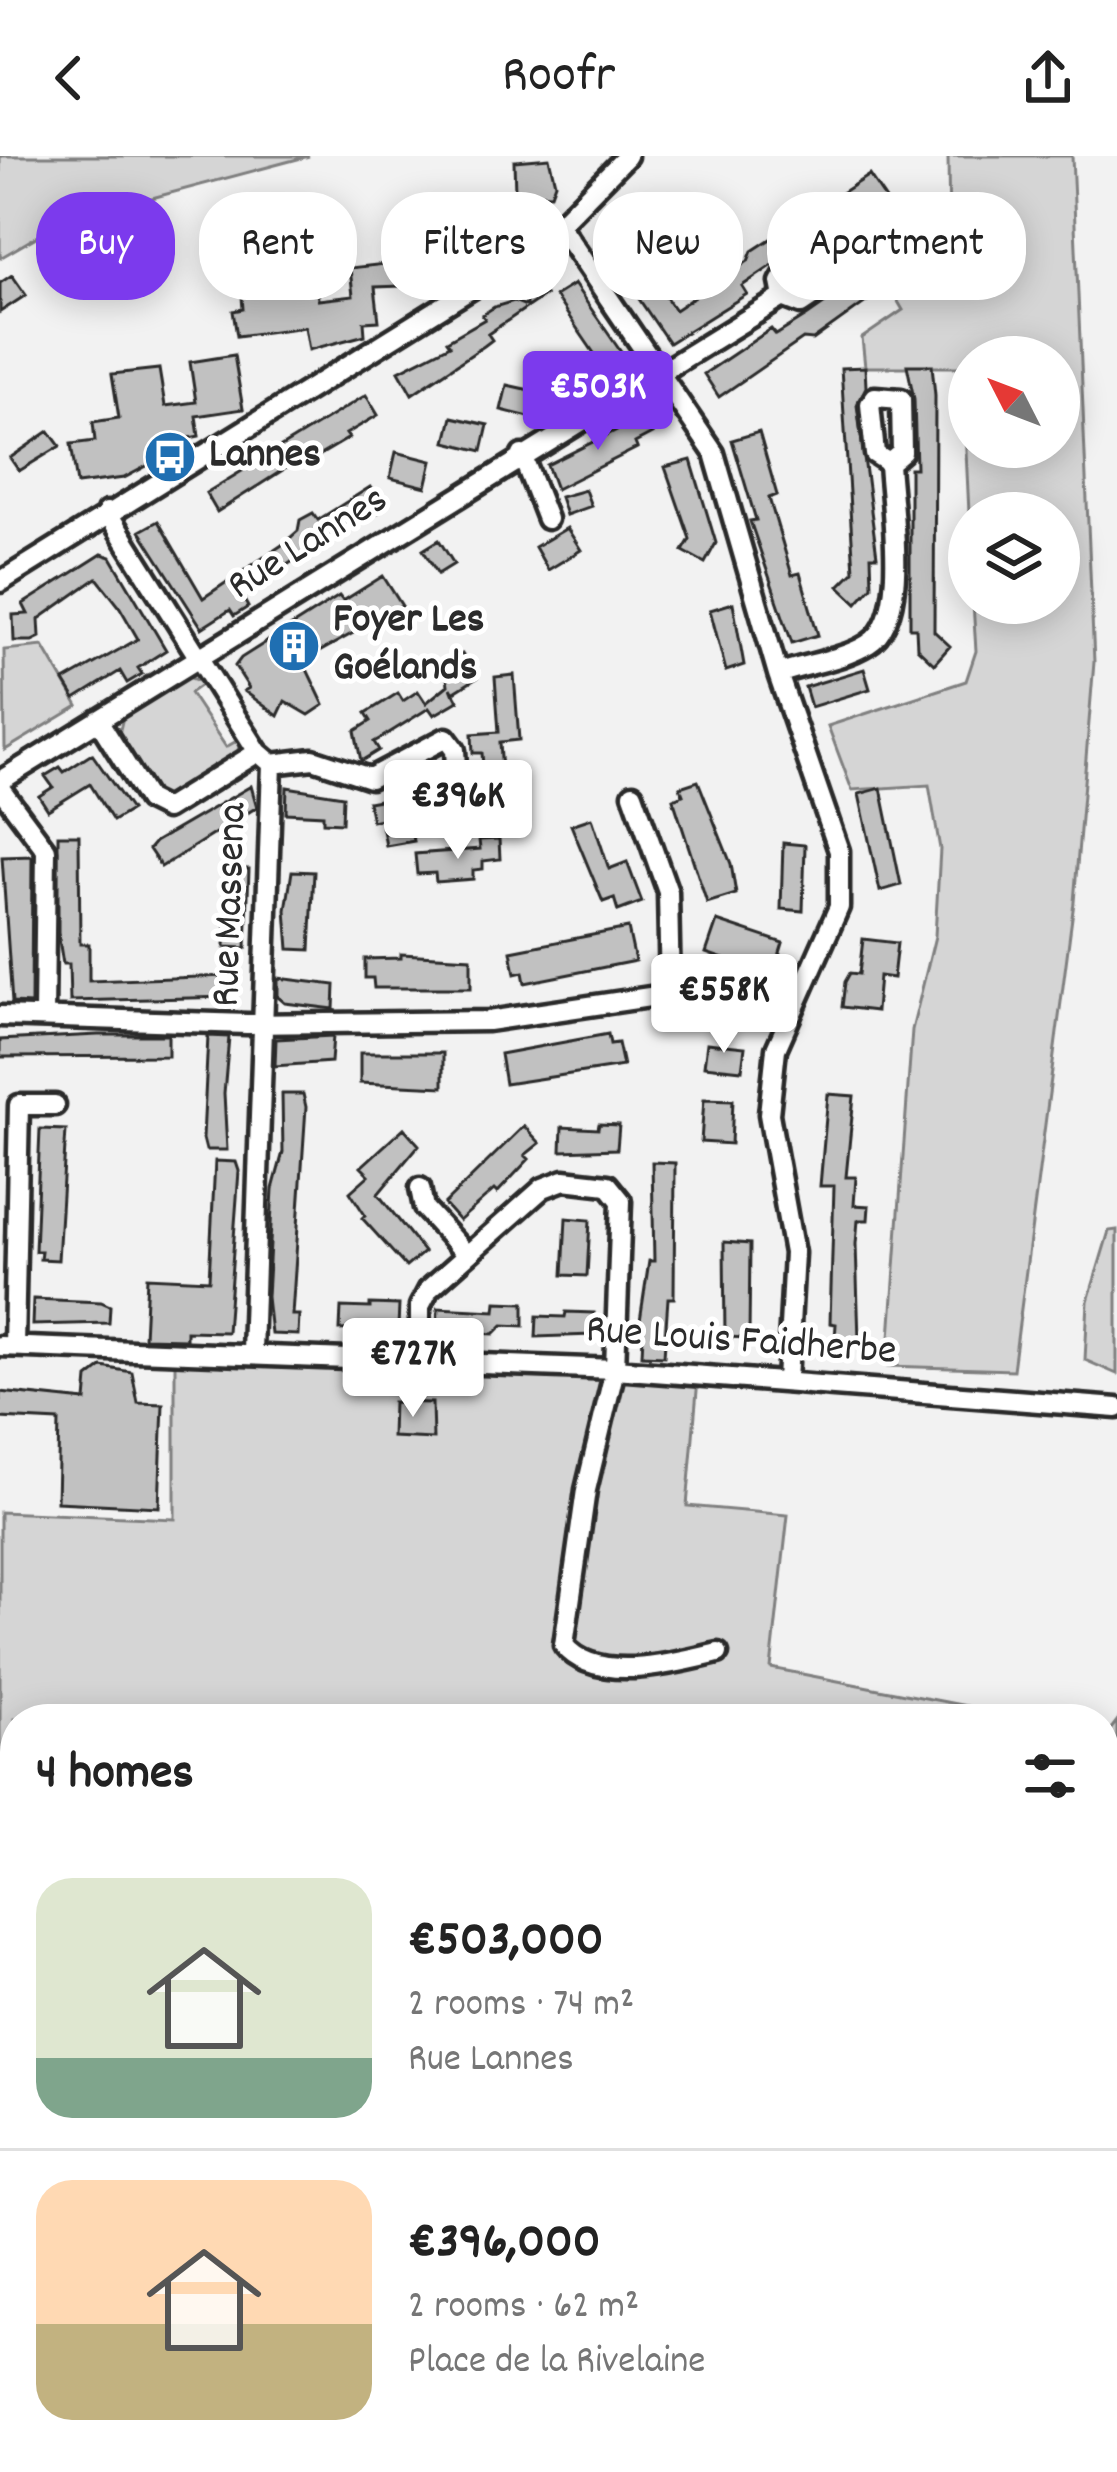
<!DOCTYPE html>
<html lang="en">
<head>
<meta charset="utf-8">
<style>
	:root { --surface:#fff; --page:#f2f2f2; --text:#222; --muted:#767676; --line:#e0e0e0; --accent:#7c3aed }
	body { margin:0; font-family:Dekko,sans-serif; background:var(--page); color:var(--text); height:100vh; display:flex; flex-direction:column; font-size:45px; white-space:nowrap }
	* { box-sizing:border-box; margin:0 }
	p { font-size:39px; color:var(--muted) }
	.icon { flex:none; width:66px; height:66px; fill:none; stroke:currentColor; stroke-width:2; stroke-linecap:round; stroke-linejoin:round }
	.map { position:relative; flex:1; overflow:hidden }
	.panel { position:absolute; left:0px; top:1548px; width:1119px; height:768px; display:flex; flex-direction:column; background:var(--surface); border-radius:48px 48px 0 0; box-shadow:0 6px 30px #0003 }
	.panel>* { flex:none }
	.banner { position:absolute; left:36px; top:36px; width:1047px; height:108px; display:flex; gap:24px }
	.needle { width:78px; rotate:312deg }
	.tools { position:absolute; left:948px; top:180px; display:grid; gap:24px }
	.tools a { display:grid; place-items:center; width:132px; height:132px; border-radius:50%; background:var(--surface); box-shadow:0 6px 30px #0003; font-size:60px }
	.price { position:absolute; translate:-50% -102px; padding:0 27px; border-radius:12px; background:#fff; color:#222; font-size:39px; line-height:78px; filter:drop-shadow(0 3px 6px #0008) }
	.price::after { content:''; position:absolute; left:50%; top:72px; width:36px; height:27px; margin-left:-18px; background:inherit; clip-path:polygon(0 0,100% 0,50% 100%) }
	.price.current { background:var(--accent); color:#fff }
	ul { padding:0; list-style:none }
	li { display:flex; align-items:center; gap:36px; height:300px; padding:0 36px }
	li+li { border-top:3px solid var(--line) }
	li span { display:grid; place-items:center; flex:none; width:336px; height:240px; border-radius:36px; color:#555 }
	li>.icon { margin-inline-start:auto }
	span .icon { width:144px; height:144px; fill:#fffc; stroke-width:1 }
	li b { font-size:51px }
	h2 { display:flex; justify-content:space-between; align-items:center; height:144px; padding:0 36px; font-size:51px }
	.chip { padding:0 42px; border-radius:48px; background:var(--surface); box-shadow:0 6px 30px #0003; font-size:42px; line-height:108px }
	.chip.current { background:var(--accent); color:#fff }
	header { display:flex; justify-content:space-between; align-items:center; height:156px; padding:0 36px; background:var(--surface); font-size:54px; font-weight:600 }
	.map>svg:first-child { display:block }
	.green { fill:#d5d5d5; stroke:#808080; stroke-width:3; fill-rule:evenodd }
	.building { fill:#c1c1c1; stroke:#2b2b2b; stroke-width:3 }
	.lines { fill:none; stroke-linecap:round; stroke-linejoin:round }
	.street-casing { stroke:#2b2b2b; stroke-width:27 }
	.highway-casing { stroke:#2b2b2b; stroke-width:42 }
	.street { stroke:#fff; stroke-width:18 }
	.highway { stroke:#fff; stroke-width:33 }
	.labels { text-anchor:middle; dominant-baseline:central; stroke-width:10; stroke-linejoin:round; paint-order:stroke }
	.poi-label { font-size:42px; font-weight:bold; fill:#2b2b2b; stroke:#fff; text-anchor:start }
	.street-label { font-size:42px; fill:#2b2b2b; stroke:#fff }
</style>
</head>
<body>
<header><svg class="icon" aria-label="back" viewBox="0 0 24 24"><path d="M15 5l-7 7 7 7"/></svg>Roofr<svg class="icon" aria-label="share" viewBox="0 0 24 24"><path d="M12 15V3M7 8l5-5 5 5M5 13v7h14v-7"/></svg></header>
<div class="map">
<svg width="1117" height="2316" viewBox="0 0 1117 2316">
	<rect width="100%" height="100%" fill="#f2f2f2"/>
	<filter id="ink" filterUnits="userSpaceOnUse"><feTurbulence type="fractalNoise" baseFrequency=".00833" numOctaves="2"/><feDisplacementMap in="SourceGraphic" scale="24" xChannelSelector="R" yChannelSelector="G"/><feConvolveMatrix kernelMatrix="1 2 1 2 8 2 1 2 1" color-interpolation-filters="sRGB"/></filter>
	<g filter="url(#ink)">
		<path class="green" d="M0 0H309L62 66 0 102Z
			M948 0H1072L1094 506 1074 746 1013 1214 888 1210 912 874 935 780 940 693 929 629 852 634 828 570 966 525 976 495 973 447H1059V357H969L962 211H865L862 182 903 154 889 130 949 82ZM969 201H1059V291H969Z
			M43 490 78 550 5 594 4 494Z
			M186 520 204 527 190 537 226 591 240 583 237 601 171 642 156 638 119 578 123 561Z
			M1117 1074V1218L1085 1204 1088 1145 1109 1075Z
			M175 1194 698 1223 687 1350 788 1359 771 1512 1034 1563H15V2119L6 2158C28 2195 12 2244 0 2283V1356L175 1363Z
			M1117 1565V1658L1104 1683V1582Z
			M1117 1819V1943L1104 1969V1847Z
			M447 2301H845L839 2316H444Z
			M918 2301H992L989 2316H912Z"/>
		<path class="building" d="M549 2 555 27 551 38 515 36 514 5Z
			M869 19 926 103 813 184 803 183 719 241 704 218 771 173 776 179 808 159 894 99 860 50 742 130 747 138 669 187 611 102 630 90 675 154 748 105 752 95Z
			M496 52 498 79 450 82 449 55Z
			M431 88 433 119 402 121V130L375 131 379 165 364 166 365 179 309 194 305 171 237 180 233 155 243 153 242 140 317 131 318 144 353 140 350 112 403 106 402 91Z
			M526 112 545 139 488 178 492 184 484 190 412 238 399 215 450 189 447 185 485 163 482 159 494 151 514 145 526 150Z
			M12 119 26 139 0 156V127Z
			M574 128 632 212 613 225 555 140Z
			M234 199 243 253 196 260 199 280 156 289 158 304 124 322 77 328 71 288 95 285 93 266 119 262 112 218 159 213 165 250 196 246 190 206Z
			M907 209H932L935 239 934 475 950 490 934 508 917 492 916 472H910V312H916L914 243Z
			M865 211 866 231 857 249 877 400H871L872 430 857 447 839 430 854 415 841 212Z
			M507 229 543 237 537 263 501 254Z
			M366 239 378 259 346 278 349 282 315 302 311 296 217 356 206 337Z
			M452 261 488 269 482 295 446 286Z
			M643 261 652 278 635 287 637 292 556 333 547 309Z
			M49 275 60 290 19 315 10 302Z
			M759 276 777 339 769 342 792 419 800 417 818 479 792 487 750 365 756 364 732 284Z
			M396 296 432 305 426 331 390 322Z
			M691 304 716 387 705 407 683 395 690 383 665 311Z
			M370 331 384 353 352 373 349 368 284 411 243 442 248 451 234 460 230 454 202 472 140 375 158 365 203 442 282 389 298 375 300 364 313 357 318 364Z
			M585 334 591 350 566 359 560 341Z
			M567 372 581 394 548 414 535 391Z
			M439 384 454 408 438 418 423 394Z
			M102 398 111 401 166 494 138 512 142 518 127 527 120 515 75 543 64 525 138 483 119 450 97 422 39 463 40 481 32 485H14L13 459 28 458 23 448Z
			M383 420 402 450 303 505 324 549 309 559 285 545 278 560 244 535 249 532 235 510 241 502 339 440 343 445Z
			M733 447 744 509 726 515 710 454Z
			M462 498 477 522 453 537 451 532 458 545 434 559 429 552 381 582 374 586 379 594 361 605 355 575 371 565 366 557 398 537 403 545 418 535 426 547 448 529 445 508Z
			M864 513 870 533 811 551 805 531Z
			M514 519 519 584 500 586 501 602 505 635 524 642 525 661 497 663 495 636 502 635 485 636 482 597H473L472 578 499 576 495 521Z
			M92 598 131 654 113 665 90 628 48 654 39 640 53 631 45 620 60 611 64 616Z
			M698 625 731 708 736 738 707 747 673 643 683 639 680 631Z
			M251 630 257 651 161 711 149 693 155 686Z
			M287 631 343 640 342 667 323 666V659L286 657Z
			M881 632 901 729 880 735 859 638Z
			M396 641 401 668 410 666 414 685 386 690 381 663 372 665 368 646Z
			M592 662 609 713 627 706 642 746 618 755 614 742 603 746 571 669Z
			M58 679H79L80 788H89V825L228 820 229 841 70 845 69 808H63L58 777Z
			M499 683 500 703 483 705V713L473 714V723L436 726 435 717 417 718 415 698 480 693 479 684Z
			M783 687 805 689 803 755 781 753Z
			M32 700 31 848 12 847 2 701Z
			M228 713H249L246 792 225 791Z
			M292 715 314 716 310 794 289 793 286 754Z
			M717 765 783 787 776 810 768 807 764 817 706 797Z
			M628 772 635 805 525 827 523 816 515 818 511 795Z
			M863 783 897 787 893 822 879 820 876 855 842 851 845 826 850 817 859 818Z
			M401 798 471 802V832H374L373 822H365V803L401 802Z
			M278 822 335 829 334 853 285 847 278 841Z
			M608 878 610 888 618 887 623 910 505 928 500 898Z
			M98 879H168V900L0 901V884Z
			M208 880 229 881 224 937 227 994H206L203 982Z
			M333 880 331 906 275 910 276 883Z
			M707 887 745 891 742 914 704 910Z
			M360 897H443V931L360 927Z
			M282 938H303L306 951 292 1159H299L298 1179 271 1178 267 1141 273 1033 283 996Z
			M828 938 854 940 846 1021H856L854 1049 869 1050 868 1064H858L856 1088 859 1185 835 1183 836 1168 830 1167 834 1030H820Z
			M704 943 733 944 731 988 701 986Z
			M599 968 619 969 617 993 561 995 562 971 598 973Z
			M524 970 540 987 525 999 529 1003 497 1037 494 1034 459 1065 444 1048Z
			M404 972 419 989 378 1038 424 1096 406 1111 362 1062 365 1059 350 1036 369 1019 361 1011Z
			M40 973 66 974 58 1104 40 1103 41 1095H35Z
			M215 1005 236 1006 239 1015 227 1176 186 1175V1183L144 1182 147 1121 209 1124Z
			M652 1006 675 1007 674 1142H668L664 1200 642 1199 643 1178H638L649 1105H654Z
			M566 1062 590 1064 587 1120 563 1119Z
			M724 1086 750 1088 749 1182 725 1181Z
			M33 1143 101 1146 110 1150 109 1167 32 1169Z
			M496 1146 524 1147V1170L503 1169 494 1178 437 1175 438 1152 495 1155Z
			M370 1148 399 1149 398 1171 340 1174 341 1151 370 1152Z
			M566 1156 594 1157 593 1179 536 1181 537 1160 565 1161Z
			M102 1211 132 1216 138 1247 163 1248 159 1351 57 1346 59 1265 0 1262V1236L86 1245 88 1222Z
			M393 1246 432 1247 433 1283 392 1281Z
			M177 2301H268L278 2303 276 2316H174Z
			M317 2301H394L433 2309 432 2316H314Z"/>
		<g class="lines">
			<g class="street-casing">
				<path id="street" d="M559 69 714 297 778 518 839 695V751L776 893 769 958 794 1097 787 1225
					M835 83H847L860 99 858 110 801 148 783 141 780 126 785 117Z
					M522 299 547 363
					M107 356 258 596 272 608 252 1196
					M0 426 487 123 559 69 627 0
					M778 518C805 508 843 504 868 488 911 462 891 352 889 307L902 296 901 243 875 241 870 248 875 298 889 307
					M98 564 148 644 166 653 258 596
					M272 608 313 603 370 622 446 582 455 594 459 661 430 663 408 621 395 611
					M0 625 783 141
					M0 632 46 694 44 860
					M633 638 668 736 670 838
					M0 860 247 868 488 865 670 838 719 843 789 862
					M420 1032 424 1052 467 1099
					M0 1190 615 1213 1117 1252
					M14 1190 19 949H55
					M420 1204V1150L429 1133 543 1032 564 1024 608 1029 621 1045 615 1213 586 1334 564 1489C595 1529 677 1507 718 1497
					M0 2300 52 2316
					M989 2316 992 2301"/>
			</g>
			<g class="highway-casing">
				<path id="highway" d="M1104 1738 1117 1712
					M1104 1798 1117 1772
					M863 2316 868 2301
					M894 2316 900 2301"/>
			</g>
			<use href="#street" class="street"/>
			<use href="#highway" class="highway"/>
		</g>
	</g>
	<defs>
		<g id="bus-disc" transform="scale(2.7)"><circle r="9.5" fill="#1f6fb2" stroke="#fff"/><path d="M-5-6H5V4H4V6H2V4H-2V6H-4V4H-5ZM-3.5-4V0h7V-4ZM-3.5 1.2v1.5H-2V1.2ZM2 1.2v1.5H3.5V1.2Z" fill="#fff"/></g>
		<g id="building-disc" transform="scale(2.7)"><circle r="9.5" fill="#1f6fb2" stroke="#fff"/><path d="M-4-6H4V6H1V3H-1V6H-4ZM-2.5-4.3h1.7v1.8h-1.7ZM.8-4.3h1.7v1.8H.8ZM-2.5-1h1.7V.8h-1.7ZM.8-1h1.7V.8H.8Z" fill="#fff"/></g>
	</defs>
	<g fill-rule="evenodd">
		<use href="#bus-disc" x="170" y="301"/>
		<use href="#building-disc" x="294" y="490"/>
	</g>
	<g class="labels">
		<g class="poi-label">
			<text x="209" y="301">Lannes</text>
			<text x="333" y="466">Foyer Les<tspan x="333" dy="48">Goélands</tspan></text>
		</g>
		<g class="street-label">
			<text transform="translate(309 389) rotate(-32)">Rue Lannes</text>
			<text transform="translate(232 749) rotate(-88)">Rue Massena</text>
			<text transform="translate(741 1187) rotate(4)">Rue Louis Faidherbe</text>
		</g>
	</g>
</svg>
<div class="tools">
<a><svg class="needle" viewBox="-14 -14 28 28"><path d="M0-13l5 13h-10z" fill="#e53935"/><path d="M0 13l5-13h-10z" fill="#767676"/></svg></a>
<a><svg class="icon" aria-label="layers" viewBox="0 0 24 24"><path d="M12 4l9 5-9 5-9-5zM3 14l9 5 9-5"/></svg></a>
</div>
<b class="price current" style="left:598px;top:297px">€503K</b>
<b class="price" style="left:458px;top:706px">€396K</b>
<b class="price" style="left:724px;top:900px">€558K</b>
<b class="price" style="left:413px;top:1264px">€727K</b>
<div class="banner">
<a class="chip current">Buy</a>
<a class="chip">Rent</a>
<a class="chip">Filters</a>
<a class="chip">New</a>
<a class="chip">Apartment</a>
</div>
<section class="panel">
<h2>4 homes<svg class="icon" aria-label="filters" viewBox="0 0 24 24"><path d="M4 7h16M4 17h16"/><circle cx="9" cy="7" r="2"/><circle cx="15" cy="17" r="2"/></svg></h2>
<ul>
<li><span style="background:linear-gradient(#dfe7d0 75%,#7fa58c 0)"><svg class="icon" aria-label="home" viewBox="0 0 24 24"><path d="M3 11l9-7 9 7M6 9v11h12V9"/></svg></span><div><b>€503,000</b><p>2 rooms · 74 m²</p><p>Rue Lannes</p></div></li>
<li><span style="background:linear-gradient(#ffd9b3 60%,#c2b280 0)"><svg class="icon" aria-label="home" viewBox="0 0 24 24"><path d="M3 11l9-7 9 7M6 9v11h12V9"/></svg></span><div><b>€396,000</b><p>2 rooms · 62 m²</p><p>Place de la Rivelaine</p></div></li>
</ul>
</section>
</div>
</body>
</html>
